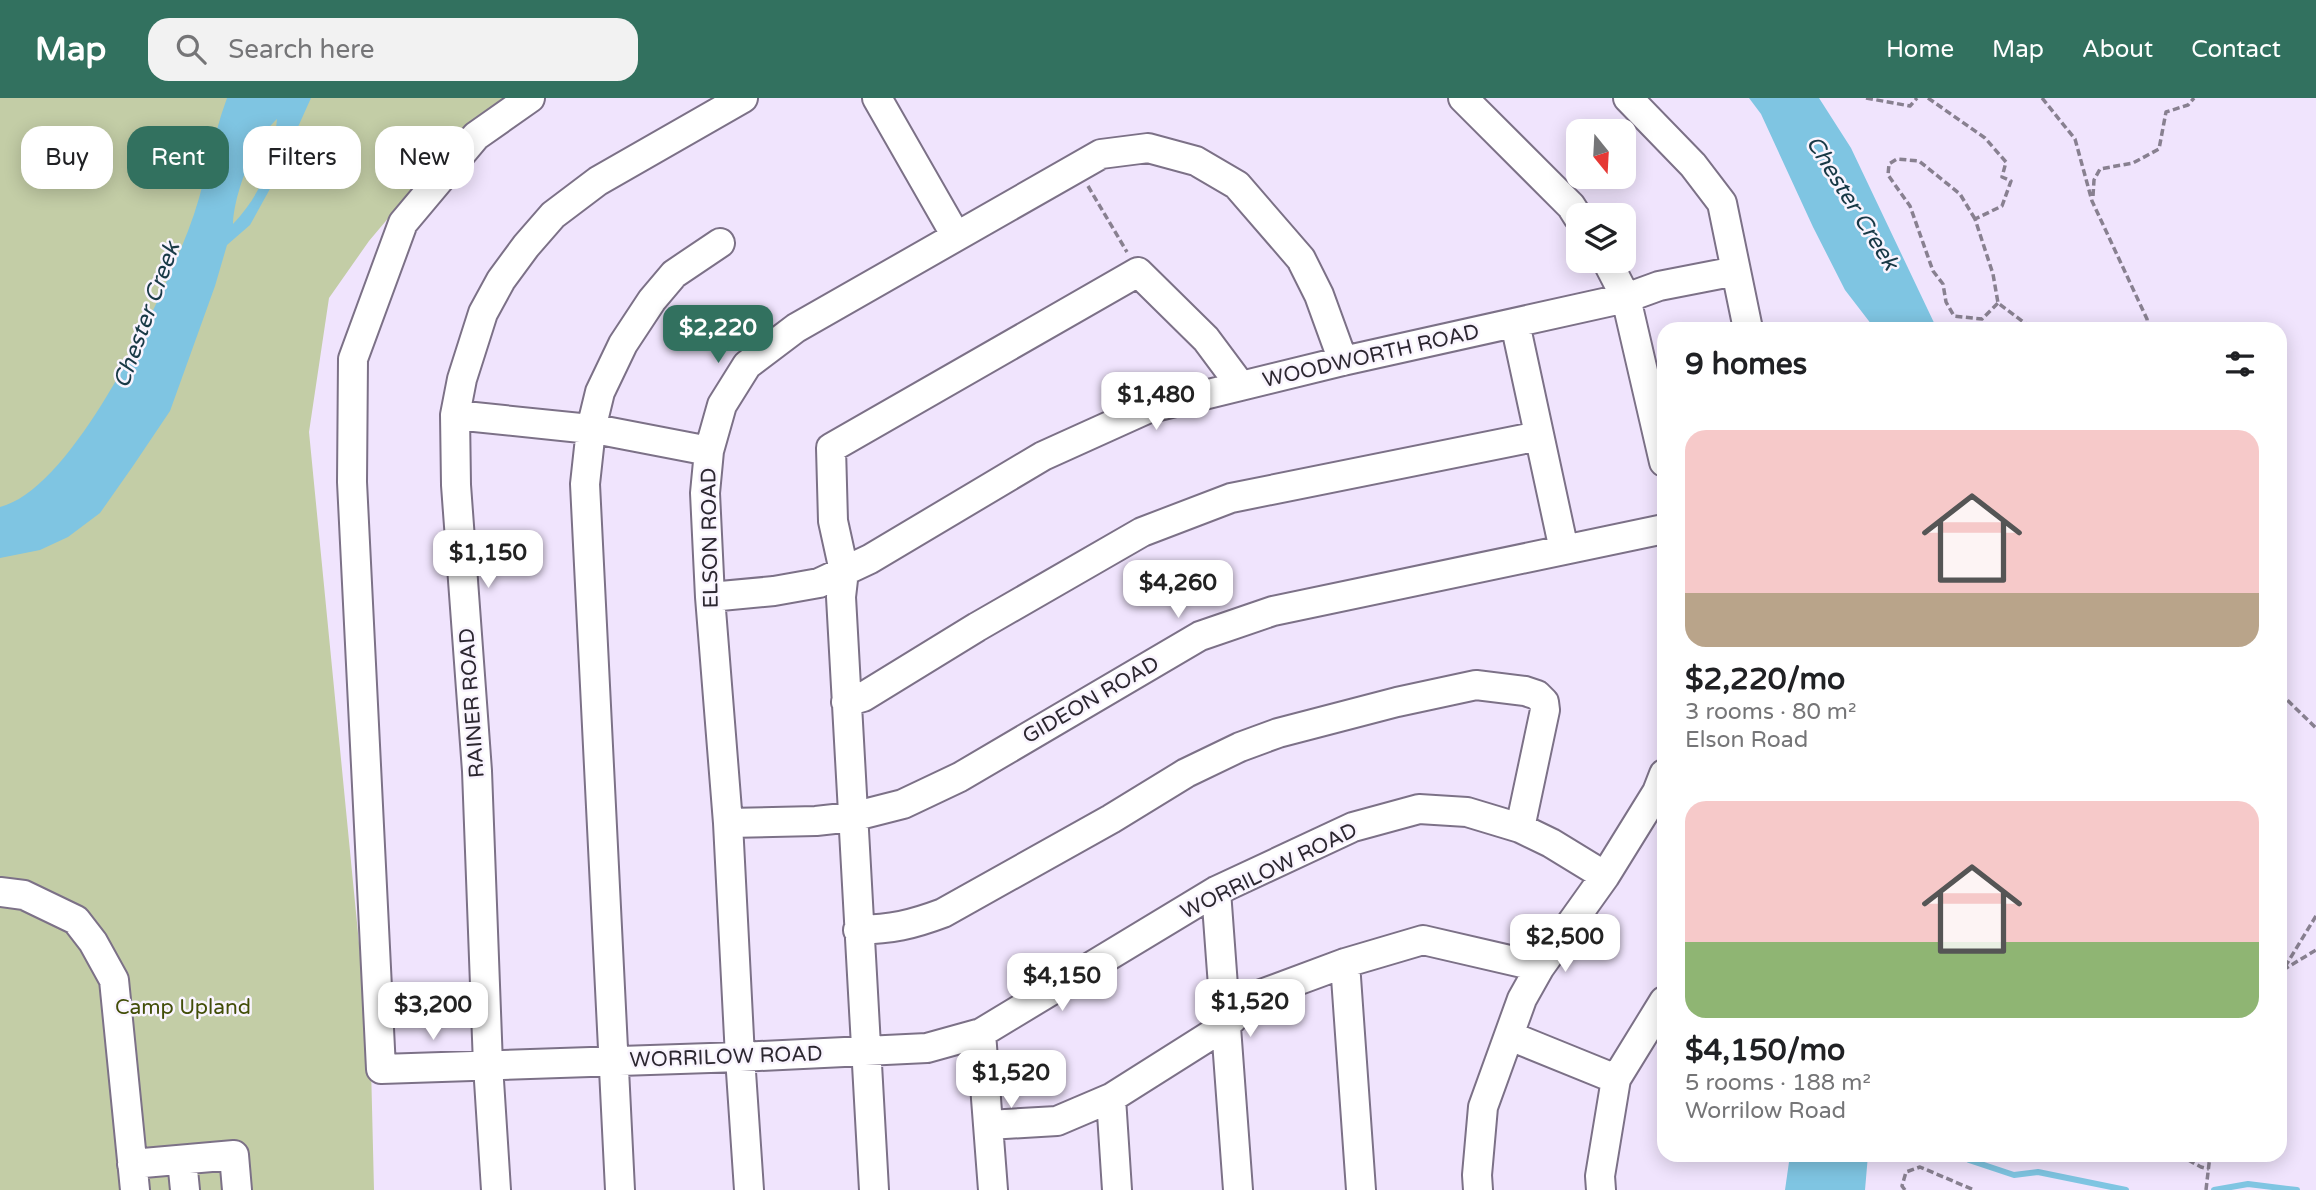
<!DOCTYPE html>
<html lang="en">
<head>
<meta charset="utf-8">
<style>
	:root { --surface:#fff; --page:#f2f2f2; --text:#202124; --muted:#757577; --accent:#32715f }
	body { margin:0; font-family:"Varela Round",sans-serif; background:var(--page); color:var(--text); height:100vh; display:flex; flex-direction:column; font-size:26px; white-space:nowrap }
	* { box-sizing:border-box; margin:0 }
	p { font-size:23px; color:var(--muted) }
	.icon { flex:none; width:38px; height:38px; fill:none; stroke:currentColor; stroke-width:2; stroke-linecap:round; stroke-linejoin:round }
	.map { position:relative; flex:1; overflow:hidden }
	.sheet { position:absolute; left:1657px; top:224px; width:630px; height:840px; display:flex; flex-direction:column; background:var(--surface); border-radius:21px; box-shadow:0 4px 18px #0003 }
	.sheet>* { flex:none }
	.top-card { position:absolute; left:21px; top:28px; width:665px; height:63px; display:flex; gap:14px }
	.needle { width:46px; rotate:162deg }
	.controls { position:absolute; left:1566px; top:21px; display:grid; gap:14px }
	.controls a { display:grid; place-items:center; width:70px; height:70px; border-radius:14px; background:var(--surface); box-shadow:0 4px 18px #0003; font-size:35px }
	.price { position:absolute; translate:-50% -60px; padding:0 16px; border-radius:14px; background:#fff; color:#222; font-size:23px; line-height:46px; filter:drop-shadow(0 2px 4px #0008) }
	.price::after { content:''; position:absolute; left:50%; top:42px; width:21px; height:16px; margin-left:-10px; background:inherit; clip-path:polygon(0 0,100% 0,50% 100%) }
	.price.current { background:var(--accent); color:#fff }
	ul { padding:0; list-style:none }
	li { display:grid; align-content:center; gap:14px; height:371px; padding:0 28px }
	li span { display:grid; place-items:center; height:217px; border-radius:21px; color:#555 }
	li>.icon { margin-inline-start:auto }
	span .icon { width:126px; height:126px; fill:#fffc; stroke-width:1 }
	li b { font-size:30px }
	h2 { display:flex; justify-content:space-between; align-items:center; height:84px; padding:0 28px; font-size:30px }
	.tag { padding:0 24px; border-radius:21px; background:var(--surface); box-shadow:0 4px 18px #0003; font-size:24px; line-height:63px }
	.tag.current { background:var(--accent); color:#fff }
	header { display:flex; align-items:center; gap:42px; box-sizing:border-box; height:98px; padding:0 35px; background:var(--accent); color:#fff }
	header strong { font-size:33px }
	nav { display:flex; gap:38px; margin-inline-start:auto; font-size:24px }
	.search { width:490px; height:63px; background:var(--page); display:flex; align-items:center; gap:18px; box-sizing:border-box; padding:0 24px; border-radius:21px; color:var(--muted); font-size:26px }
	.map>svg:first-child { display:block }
	.green { fill:#c3cda6 }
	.water { fill:#7fc5e2; fill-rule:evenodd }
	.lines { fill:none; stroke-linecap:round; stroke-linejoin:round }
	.stream { stroke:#7fc5e2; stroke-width:6 }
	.minor-casing { stroke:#7c7187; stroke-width:32 }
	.path { stroke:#888090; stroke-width:3.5; stroke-dasharray:7 3.5; stroke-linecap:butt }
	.minor { stroke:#fff; stroke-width:28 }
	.labels { text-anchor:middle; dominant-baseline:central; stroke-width:5; stroke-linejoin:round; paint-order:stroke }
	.street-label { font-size:21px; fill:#2c2730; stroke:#f9f4fe }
	.park-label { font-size:21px; fill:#424e08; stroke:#f9f4fe }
	.water-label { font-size:23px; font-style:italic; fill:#183946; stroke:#f9f4fe }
</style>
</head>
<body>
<header>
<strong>Map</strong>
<div class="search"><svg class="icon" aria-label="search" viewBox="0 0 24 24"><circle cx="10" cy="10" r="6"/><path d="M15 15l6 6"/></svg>Search here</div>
<nav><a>Home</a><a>Map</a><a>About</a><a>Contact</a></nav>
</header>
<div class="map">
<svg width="2316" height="1092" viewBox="0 0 2316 1092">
	<rect width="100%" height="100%" fill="#f0e4fd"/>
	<path class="green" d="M0 0H510L465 29 369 143 329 200 309 334 371 968 374 1092H0Z"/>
	<path class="water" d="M227 0H311L271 89 250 127 227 147 215 188 170 313 133 368 100 415 68 439 40 452 0 460V409C74 391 161 202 188 133 205 90 211 43 227 0ZM277 21C273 63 263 94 233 126 234 95 255 41 277 21Z
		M1749 0H1819L1851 50 1937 231H1875L1845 192 1813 129 1761 16Z
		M1790 1057H1868L1865 1092H1785Z"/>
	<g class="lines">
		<path class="stream" d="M1964 1057 1969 1062 2014 1077 2038 1074 2126 1092
			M2214 1092 2248 1086 2297 1092"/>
		<g class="minor-casing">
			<path id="minor" d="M530 0 476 38 403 125 353 261 352 384 381 971 740 959 927 950 981 935 1216 793 1353 729 1419 711 1467 714 1520 730 1551 745 1605 778
				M877 0 956 138
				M1463 0 1571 108 1578 119
				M1628 0 1693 67 1722 105 1748 231
				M1607 163 1626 200 1664 364
				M1515 225 1564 452
				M455 317 600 332 709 353
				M710 499 774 493 819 485 870 461 1043 358 1147 311 1343 263 1626 200 1659 188 1736 173
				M846 604 863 599 977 529 1142 434 1231 400 1539 338
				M728 725 816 723 852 719 903 706 960 679 1200 538 1273 513 1664 431
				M1216 793 1238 1092
				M0 794 24 797 76 822 93 844 114 882 135 1092
				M858 832C892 831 911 827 943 815L1111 721 1186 675 1240 649 1278 635 1397 604 1476 587 1525 593 1537 597 1544 604 1545 612 1520 730
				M1345 865 1361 1092
				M981 935 993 1092
				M1510 938 1616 981
				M1111 1000 1117 1092
				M988 1027 1057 1023 1111 1000 1225 928 1256 898 1345 865 1423 842 1540 869
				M182 1062 185 1092
				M132 1066 234 1057 237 1092
				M496 1092 488 967 477 673 456 387 455 317 462 281 483 215 501 182 526 148 553 117 598 83 743 0
				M620 1092 585 386 591 331 600 294 623 246 652 202 674 176 720 145
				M749 1092 740 959 728 725 710 499 705 395 709 353 722 307 747 267 796 230 1101 56 1148 50 1196 63 1237 87 1301 161 1319 197 1343 263
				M874 1092 841 499 844 473 833 423 831 350 1138 174 1206 241 1241 288
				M1478 1092 1477 1077 1483 1009 1522 901 1540 869 1605 778 1657 694 1664 676
				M1601 1092 1600 1078 1616 981 1664 903"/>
		</g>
		<path class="path" d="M1866 0 1910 8 1917 0
			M1928 0 1985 40 2006 64 2002 79 2011 83 2002 108 1975 121 1993 176 1998 205 2026 226 2029 231
			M2042 0 2075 41 2092 103 2147 221 2148 231
			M1088 88 1127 154
			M2093 98 2094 82 2100 71 2133 65 2159 51 2166 14 2188 7 2194 0
			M1975 121 1960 96 1919 63 1897 61 1889 66 1888 77 1910 108 1933 173 1943 186 1946 204 1954 218 1982 221 1998 205
			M2280 595 2316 630
			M2316 818 2283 872 2316 852
			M2280 865 2283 872 2280 877
			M2179 1057 2201 1069 2209 1071
			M1905 1092 1902 1088 1906 1074 1920 1069 1974 1092
			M2206 1092 2210 1057"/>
		<use href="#minor" class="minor"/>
	</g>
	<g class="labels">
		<g class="street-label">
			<text transform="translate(1371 258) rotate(-13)">WOODWORTH ROAD</text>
			<text transform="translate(710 440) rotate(-91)">ELSON ROAD</text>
			<text transform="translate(1091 602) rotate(-30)">GIDEON ROAD</text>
			<text transform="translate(472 605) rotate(-94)">RAINER ROAD</text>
			<text transform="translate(1269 773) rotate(-26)">WORRILOW ROAD</text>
			<text transform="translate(726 959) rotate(-2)">WORRILOW ROAD</text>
		</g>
		<g class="park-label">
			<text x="183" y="909">Camp Upland</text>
		</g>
		<g class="water-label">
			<text transform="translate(1852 105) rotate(58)">Chester Creek</text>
			<text transform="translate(147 217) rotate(-70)">Chester Creek</text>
		</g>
	</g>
</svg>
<div class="controls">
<a><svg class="needle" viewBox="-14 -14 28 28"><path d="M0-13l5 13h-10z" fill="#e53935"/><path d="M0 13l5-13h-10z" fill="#757577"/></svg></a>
<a><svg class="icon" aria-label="layers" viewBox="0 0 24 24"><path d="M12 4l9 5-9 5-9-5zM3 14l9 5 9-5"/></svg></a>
</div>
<b class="price current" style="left:718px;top:267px">$2,220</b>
<b class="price" style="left:1156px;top:334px">$1,480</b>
<b class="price" style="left:488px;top:492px">$1,150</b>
<b class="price" style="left:1178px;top:522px">$4,260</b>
<b class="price" style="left:1565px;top:876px">$2,500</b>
<b class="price" style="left:1062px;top:915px">$4,150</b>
<b class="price" style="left:1250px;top:941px">$1,520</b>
<b class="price" style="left:433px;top:944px">$3,200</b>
<b class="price" style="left:1011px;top:1012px">$1,520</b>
<div class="top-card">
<a class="tag">Buy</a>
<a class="tag current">Rent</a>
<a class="tag">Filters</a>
<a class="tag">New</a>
</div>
<section class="sheet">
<h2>9 homes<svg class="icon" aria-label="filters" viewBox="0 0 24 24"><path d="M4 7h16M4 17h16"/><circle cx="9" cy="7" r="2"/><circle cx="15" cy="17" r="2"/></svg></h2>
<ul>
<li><span style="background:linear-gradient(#f6c9c9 75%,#b9a48a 0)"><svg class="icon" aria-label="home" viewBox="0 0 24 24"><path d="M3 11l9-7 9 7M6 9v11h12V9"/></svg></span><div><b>$2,220/mo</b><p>3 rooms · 80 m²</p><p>Elson Road</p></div></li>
<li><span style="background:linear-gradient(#f6c9c9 65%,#8fb573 0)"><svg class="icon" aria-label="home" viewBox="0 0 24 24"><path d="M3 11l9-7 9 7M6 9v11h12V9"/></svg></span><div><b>$4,150/mo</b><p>5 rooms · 188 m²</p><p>Worrilow Road</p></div></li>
</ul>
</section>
</div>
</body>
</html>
